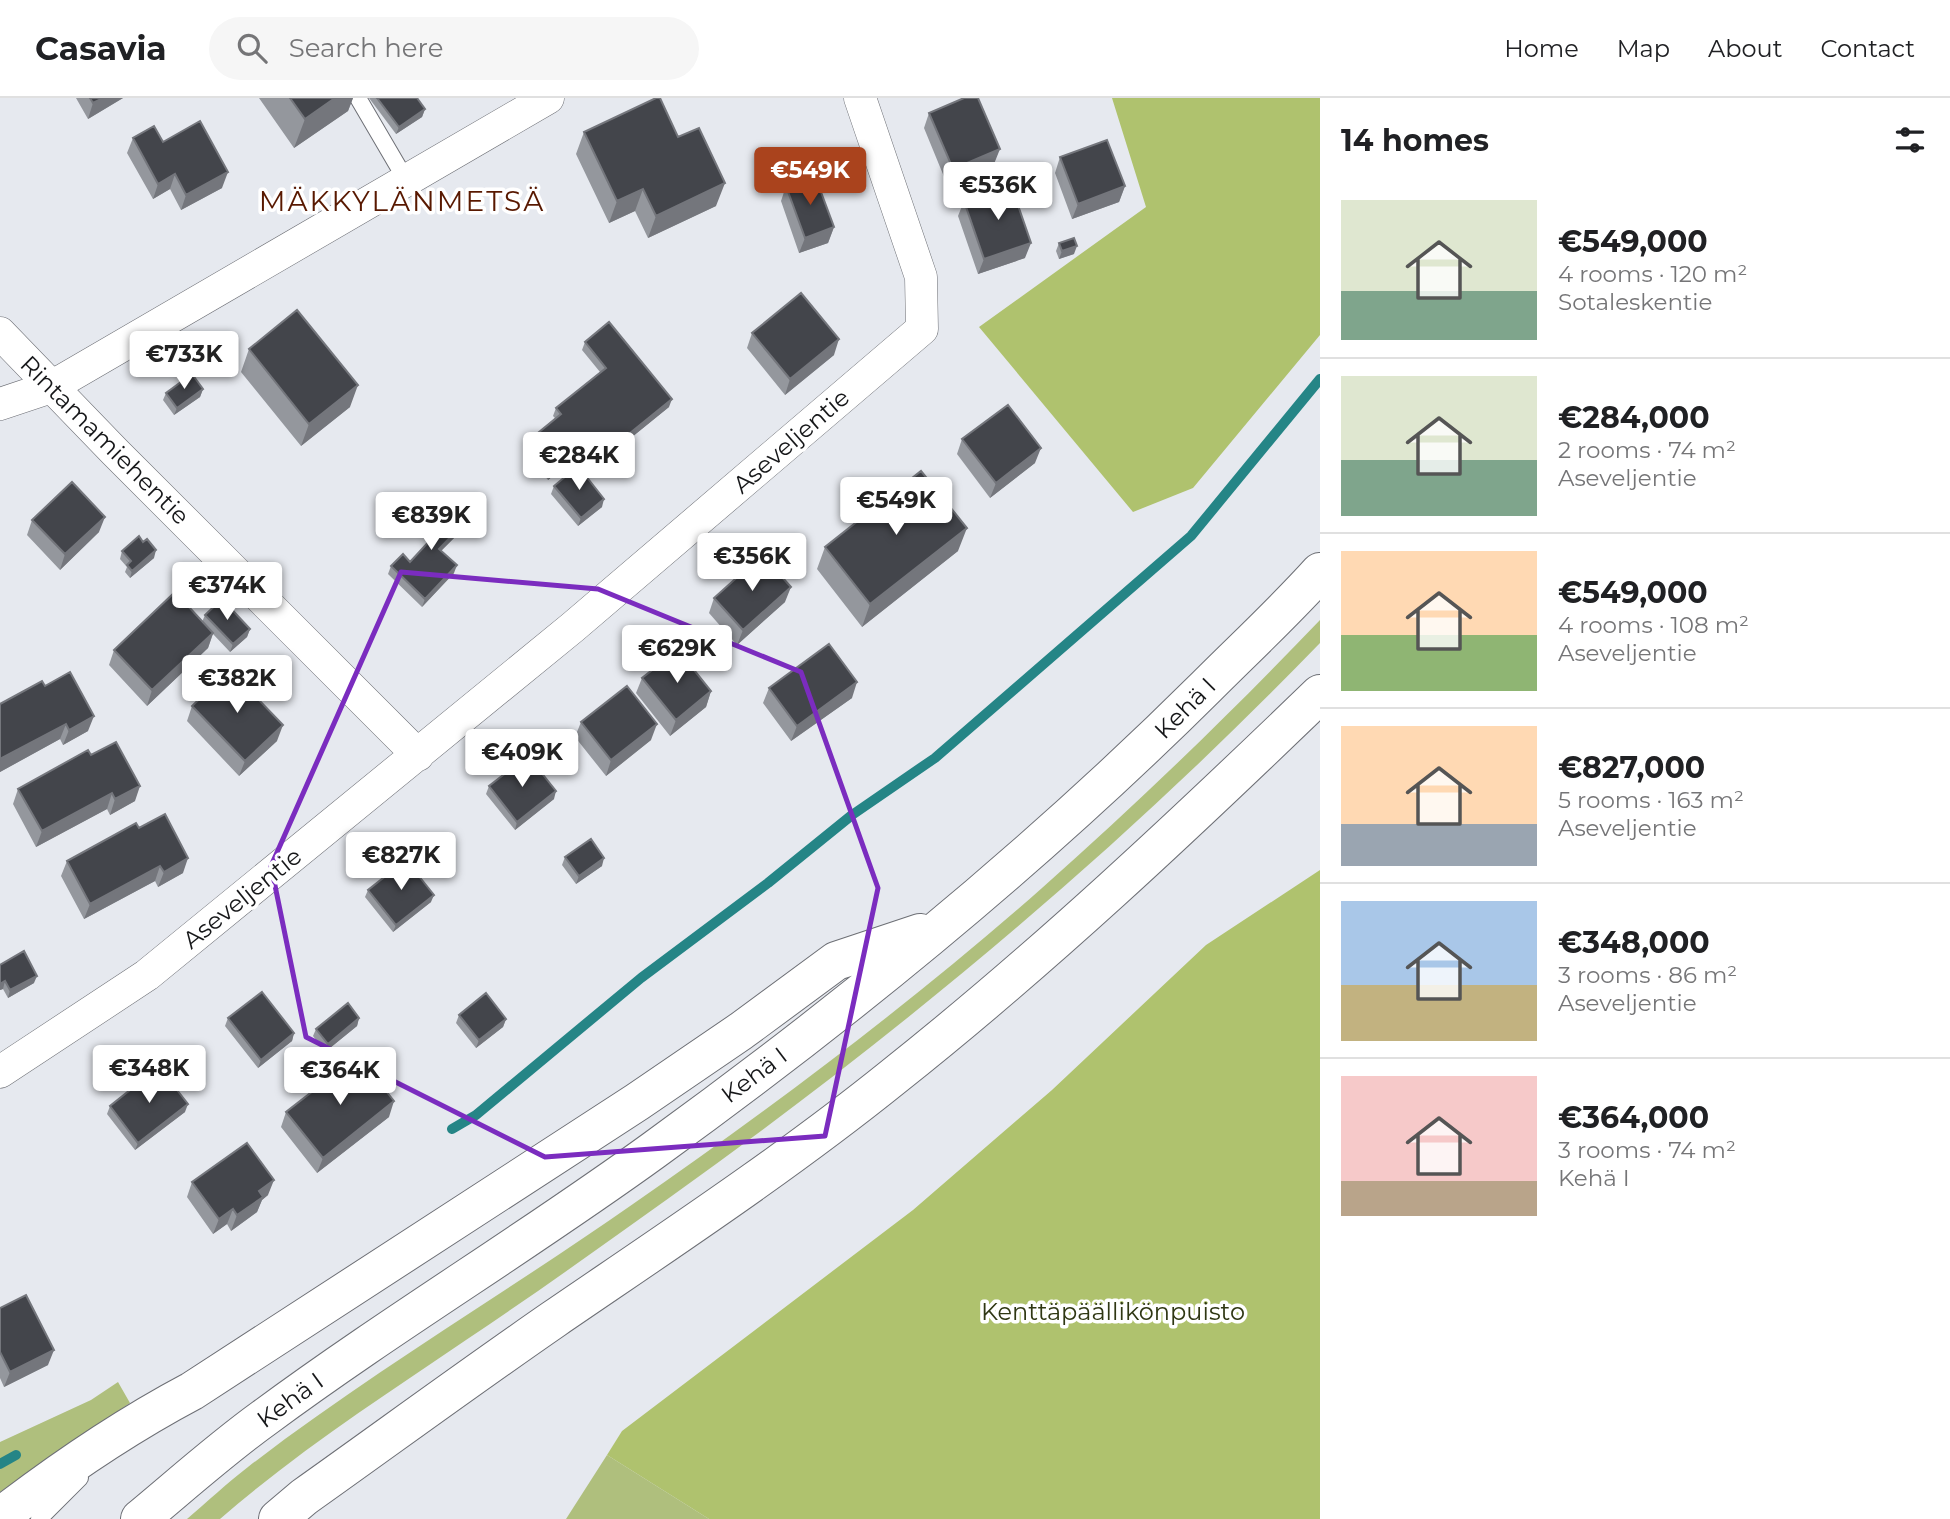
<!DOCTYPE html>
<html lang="en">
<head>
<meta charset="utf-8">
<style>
	:root { --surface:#fff; --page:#f6f6f6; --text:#202124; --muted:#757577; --line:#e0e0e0; --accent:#aa431d }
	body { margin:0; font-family:Montserrat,sans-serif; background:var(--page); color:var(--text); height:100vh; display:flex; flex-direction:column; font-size:26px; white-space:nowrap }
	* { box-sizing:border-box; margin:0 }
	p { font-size:23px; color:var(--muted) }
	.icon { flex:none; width:38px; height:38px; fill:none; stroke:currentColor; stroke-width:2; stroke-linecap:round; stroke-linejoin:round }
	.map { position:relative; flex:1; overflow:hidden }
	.panel { display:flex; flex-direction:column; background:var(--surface); width:630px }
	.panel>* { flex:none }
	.price { position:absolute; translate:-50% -60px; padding:0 16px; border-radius:7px; background:#fff; color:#222; font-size:23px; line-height:46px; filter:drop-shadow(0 2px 4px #0008) }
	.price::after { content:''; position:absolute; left:50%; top:42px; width:21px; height:16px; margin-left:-10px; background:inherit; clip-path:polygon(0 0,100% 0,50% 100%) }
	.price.selected { background:var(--accent); color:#fff }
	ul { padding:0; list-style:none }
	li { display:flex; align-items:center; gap:21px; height:175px; padding:0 21px }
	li+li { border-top:2px solid var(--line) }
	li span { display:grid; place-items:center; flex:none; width:196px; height:140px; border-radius:0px; color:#555 }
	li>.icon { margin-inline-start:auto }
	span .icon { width:84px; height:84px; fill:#fffc; stroke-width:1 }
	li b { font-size:30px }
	h2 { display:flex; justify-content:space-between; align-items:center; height:84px; padding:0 21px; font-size:30px }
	header { display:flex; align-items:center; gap:42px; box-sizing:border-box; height:98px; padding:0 35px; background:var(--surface); border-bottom:2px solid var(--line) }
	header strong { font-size:33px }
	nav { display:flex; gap:38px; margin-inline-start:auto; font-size:24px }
	.search { width:490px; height:63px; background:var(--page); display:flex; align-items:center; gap:18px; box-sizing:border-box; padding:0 24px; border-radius:38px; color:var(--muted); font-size:26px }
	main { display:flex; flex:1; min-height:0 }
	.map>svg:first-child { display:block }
	.green { fill:#afbf7d }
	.forest { fill:#afc26e }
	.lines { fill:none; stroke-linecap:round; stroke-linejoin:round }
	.stream { stroke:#258586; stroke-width:10 }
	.lane-casing { stroke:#6d6f75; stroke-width:18 }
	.street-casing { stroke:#6d6f75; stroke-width:33 }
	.highway-casing { stroke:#6d6f75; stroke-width:40 }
	.lane { stroke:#fff; stroke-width:16 }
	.street { stroke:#fff; stroke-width:32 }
	.highway { stroke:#fff; stroke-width:38 }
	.wall { fill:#94979d }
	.shaded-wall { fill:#74767c }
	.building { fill:#43454b; stroke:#74767c; stroke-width:2 }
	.marked { fill:none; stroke:#7b2cbf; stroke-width:5; stroke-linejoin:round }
	.labels { text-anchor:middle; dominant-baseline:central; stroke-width:7; stroke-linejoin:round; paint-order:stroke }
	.street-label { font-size:24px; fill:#161719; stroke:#fff }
	.park-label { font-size:24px; fill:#2f3713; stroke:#fff }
	.quarter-label { font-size:28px; letter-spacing:2px; fill:#581800; stroke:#fff }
</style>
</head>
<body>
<header>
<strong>Casavia</strong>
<div class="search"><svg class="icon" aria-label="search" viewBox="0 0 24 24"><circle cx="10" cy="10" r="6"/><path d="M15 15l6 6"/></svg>Search here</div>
<nav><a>Home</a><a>Map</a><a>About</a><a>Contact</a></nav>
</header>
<main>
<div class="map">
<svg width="1320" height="1421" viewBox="0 0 1320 1421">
	<rect width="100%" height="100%" fill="#e6e9ef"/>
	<path class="green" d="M1320 522V545C1120 752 903 933 669 1100 602 1148 535 1196 466 1242 382 1299 297 1354 220 1421H187C207 1404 227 1385 248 1369 371 1274 506 1195 633 1106 774 1008 913 904 1042 790 1138 705 1231 615 1320 522Z
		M118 1284 130 1305 0 1394V1344L91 1302Z
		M607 1357 709 1421H566Z"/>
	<path class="forest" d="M1112 0H1320V237L1193 390 1133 414 979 229 1146 109Z
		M1320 772V1421H709L607 1357 622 1333 913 1112 1052 992 1206 847Z"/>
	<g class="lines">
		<path class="stream" d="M452 1031 476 1017 641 880 768 785 852 717 935 660 1191 438 1320 281
			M0 1366 16 1357"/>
		<g class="lane-casing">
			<path id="lane" d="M358 0 406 82
				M39 1421 80 1380"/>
		</g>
		<g class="street-casing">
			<path id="street" d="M0 235 115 354 418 657
				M0 306 51 289 548 0
				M0 974 147 877 573 529 922 231 921 179 860 0"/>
		</g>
		<g class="highway-casing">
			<path id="highway" d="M0 1419C61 1372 124 1329 192 1293L637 1004 741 933 836 863 920 835
				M140 1421C181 1387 221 1351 264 1320 391 1226 526 1145 654 1052 849 911 1036 758 1207 588 1245 550 1284 514 1320 474
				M278 1421 304 1399C387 1340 470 1279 554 1221 668 1143 785 1066 893 979 1043 860 1182 729 1320 596"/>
		</g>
		<use href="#lane" class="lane"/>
		<use href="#street" class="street"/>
		<use href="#highway" class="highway"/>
	</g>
	<path class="wall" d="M76 0H123L88 21Z
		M259 0H353L348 13 294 50Z
		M369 0H417L425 11 422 19 396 36Z
		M929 15 994 66 947 86 924 30Z
		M584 34 678 39 716 108 648 140 635 113 609 125 576 56Z
		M133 40 163 44 222 90 181 112 170 91 153 101 127 55Z
		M1060 59 1125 88 1119 104 1072 121 1055 75Z
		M786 88 834 129 828 145 799 155 781 103Z
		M964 103 1025 160 978 176 958 118Z
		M1059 145 1074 156 1059 161 1056 153Z
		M752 235 834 257 785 297 747 250Z
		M585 244 669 309 595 369 582 354 548 382 524 352 527 344 555 320 553 318 556 310 600 274 582 252Z
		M249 251 350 309 301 348 241 274Z
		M203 291 200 299 174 317 163 302 166 295Z
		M962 341 1035 365 990 400 957 356Z
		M554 388 602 409 578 428 551 396Z
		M32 422 99 434 60 472 27 437Z
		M420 425 462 432 441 453 454 475 422 509 388 476 391 468 410 464 429 444 417 433Z
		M143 444 154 460 130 480 125 474 127 469 120 461 122 453Z
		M825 449 958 453 862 529 817 471Z
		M714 500 785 504 737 547 709 515Z
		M205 517 250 531 247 539 230 554 213 536 208 550 147 608 109 567 114 552 202 524Z
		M642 580 711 593 706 609 670 638 636 595Z
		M45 588 88 633 63 647 60 641 0 674V606Z
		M769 590 852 600 791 643 763 605Z
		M192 608 277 643 239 678 187 623Z
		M581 624 651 642 606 678 575 639Z
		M91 657 135 703 110 717 107 711 36 749 13 706 18 691Z
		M489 688 554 701 515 732 486 696Z
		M139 730 183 775 158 789 155 783 84 821 61 778 67 763Z
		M565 759 602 768 576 786 562 767Z
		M368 792 431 804 393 834 365 799Z
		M0 867 34 885 8 900 3 891 0 892Z
		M459 917 506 921 503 929 476 950 456 925Z
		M228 920 294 935 292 943 258 970 225 928Z
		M359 920 357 928 325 954 313 938 316 931Z
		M110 1008 185 1014 135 1052 107 1016Z
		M286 1014 389 1019 317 1075 281 1029Z
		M192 1084 268 1097 262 1102 257 1114 231 1133 227 1126 213 1136 187 1099Z
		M0 1210 48 1267 4 1289 0 1280Z"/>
	<path class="shaded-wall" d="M103 0H123L88 21 93 5Z
		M335 0H353L348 13 294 50 305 21Z
		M425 11 422 19 396 36 399 29Z
		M1000 51 994 66 947 86 953 71Z
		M228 74 222 90 181 112 186 97Z
		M175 76 170 91 153 101 158 86Z
		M725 85 716 108 648 140 656 118Z
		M1125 88 1119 104 1072 121 1078 106Z
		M643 91 635 113 609 125 617 103Z
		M834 129 828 145 799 155 805 140Z
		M1031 145 1025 160 978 176 984 161Z
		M1077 148 1074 156 1059 161 1062 153Z
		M839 241 834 257 785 297 790 281Z
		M358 287 350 309 301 348 309 326Z
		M203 291 200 299 174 317 177 310Z
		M672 301 669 309 595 369 598 361Z
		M585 346 582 354 548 382 551 374Z
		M1041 350 1035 365 990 400 996 385Z
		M604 401 602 409 578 428 581 420Z
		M105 419 99 434 60 472 65 456Z
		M465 424 462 432 436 458 439 451Z
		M967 430 958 453 862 529 870 506Z
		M156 452 154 460 130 480 132 473Z
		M457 467 454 475 422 509 425 501Z
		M791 489 785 504 737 547 743 532Z
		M250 531 247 539 230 554 233 546Z
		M213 535 208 550 147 608 152 592Z
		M857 584 852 600 791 643 797 628Z
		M711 593 706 609 670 638 676 622Z
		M94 618 88 633 63 647 69 632Z
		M66 626 60 641 0 674V661Z
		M657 626 651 642 606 678 611 662Z
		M283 627 277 643 239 678 245 663Z
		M140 688 135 703 110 717 115 701Z
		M556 693 554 701 515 732 517 724Z
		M112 695 107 711 36 749 42 733Z
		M188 760 183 775 158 789 164 774Z
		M604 760 602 768 576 786 579 778Z
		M160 768 155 783 84 821 90 806Z
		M434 797 431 804 393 834 396 827Z
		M37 878 34 885 8 900 10 892Z
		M5 883 3 891 0 892V886Z
		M359 920 357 928 325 954 328 946Z
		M506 921 503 929 476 950 479 942Z
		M294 935 292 943 258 970 261 962Z
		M394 1003 389 1019 317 1075 323 1060Z
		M188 1006 185 1014 135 1052 138 1045Z
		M274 1082 268 1097 262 1102 257 1114 231 1133 237 1117 259 1093Z
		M233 1111 227 1126 213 1136 219 1121Z
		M54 1252 48 1267 4 1289 10 1274Z"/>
	<path class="building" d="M90 0H103L93 5Z
		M290 0H335L305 21Z
		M377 0H417L425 11 399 29Z
		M656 0H660L678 39 699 30 725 85 656 118 643 91 617 103 584 34Z
		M964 0H978L1000 51 953 71 929 15Z
		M200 23 228 74 186 97 175 76 158 86 133 40 154 28 163 44Z
		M1107 42 1125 88 1078 106 1060 59Z
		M815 78 834 129 805 140 786 88Z
		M1011 87 1031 145 984 161 964 103Z
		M1074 140 1077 148 1062 153 1059 145Z
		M801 195 839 241 790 281 752 235Z
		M297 212 358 287 309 326 249 251Z
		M609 224 672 301 598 361 585 346 551 374 527 344 561 316 556 310 606 270 585 244Z
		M192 276 203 291 177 310 166 295Z
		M1008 307 1041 350 996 385 962 341Z
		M578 368 604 401 581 420 554 388Z
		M921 373 967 430 870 506 825 449Z
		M72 384 105 419 65 456 32 422Z
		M441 402 465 424 439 451 457 467 425 501 391 468 403 456 410 464 434 438 420 425Z
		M139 438 143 444 147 441 156 452 132 473 127 467 131 463 122 453Z
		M762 457 791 489 743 532 714 500Z
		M175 494 213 535 152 592 114 552Z
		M222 501 250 531 233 546 205 517Z
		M829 546 857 584 797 628 769 590Z
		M678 552 711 593 676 622 642 580Z
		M230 572 283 627 245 663 192 608Z
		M70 574 94 618 69 632 66 626 0 661V606L42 583 45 588Z
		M627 588 657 626 611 662 581 624Z
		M116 644 140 688 115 701 112 695 42 733 18 691 88 652 91 657Z
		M528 658 556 693 517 724 489 688Z
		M165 716 188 760 164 774 160 768 90 806 67 763 136 725 139 730Z
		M591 741 604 760 579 778 565 759Z
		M406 762 434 797 396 827 368 792Z
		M24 853 37 878 10 892 5 883 0 886V867Z
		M262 894 294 935 261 962 228 920Z
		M486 895 506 921 479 942 459 917Z
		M348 905 359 920 328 946 316 931Z
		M358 958 394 1003 323 1060 286 1014Z
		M159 969 188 1006 138 1045 110 1008Z
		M247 1045 274 1082 259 1093 263 1099 237 1117 233 1111 219 1121 192 1084Z
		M26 1197 54 1252 10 1274 0 1254V1210Z"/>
	<path class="marked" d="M401 474 598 491 801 574 878 790 825 1038 545 1059 306 939 271 768Z"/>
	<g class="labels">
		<g class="street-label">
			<text transform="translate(105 342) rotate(45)">Rintamamiehentie</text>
			<text transform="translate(791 343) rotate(-41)">Aseveljentie</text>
			<text transform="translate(1185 610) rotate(-45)">Kehä I</text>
			<text transform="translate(242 800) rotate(-39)">Aseveljentie</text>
			<text transform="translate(754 977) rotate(-37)">Kehä I</text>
			<text transform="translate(290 1302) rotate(-36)">Kehä I</text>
		</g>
		<g class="park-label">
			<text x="1113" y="1213">Kenttäpäällikönpuisto</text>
		</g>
		<g class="quarter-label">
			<text x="402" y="103">MÄKKYLÄNMETSÄ</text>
		</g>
	</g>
</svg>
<b class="price selected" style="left:810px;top:109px">€549K</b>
<b class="price" style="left:998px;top:124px">€536K</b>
<b class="price" style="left:184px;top:293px">€733K</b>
<b class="price" style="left:579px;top:394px">€284K</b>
<b class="price" style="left:896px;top:439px">€549K</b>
<b class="price" style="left:431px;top:454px">€839K</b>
<b class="price" style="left:752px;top:495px">€356K</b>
<b class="price" style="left:227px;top:524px">€374K</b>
<b class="price" style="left:677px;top:587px">€629K</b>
<b class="price" style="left:237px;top:617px">€382K</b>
<b class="price" style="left:522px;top:691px">€409K</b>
<b class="price" style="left:401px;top:794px">€827K</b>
<b class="price" style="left:149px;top:1007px">€348K</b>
<b class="price" style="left:340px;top:1009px">€364K</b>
</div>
<section class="panel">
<h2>14 homes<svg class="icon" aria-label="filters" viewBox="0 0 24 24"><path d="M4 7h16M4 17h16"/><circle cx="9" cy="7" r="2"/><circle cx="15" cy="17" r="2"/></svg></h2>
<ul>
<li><span style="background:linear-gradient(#dfe7d0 65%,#7fa58c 0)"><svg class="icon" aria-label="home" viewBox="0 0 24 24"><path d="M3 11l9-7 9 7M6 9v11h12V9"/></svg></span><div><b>€549,000</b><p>4 rooms · 120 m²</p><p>Sotaleskentie</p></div></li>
<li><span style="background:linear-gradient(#dfe7d0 60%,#7fa58c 0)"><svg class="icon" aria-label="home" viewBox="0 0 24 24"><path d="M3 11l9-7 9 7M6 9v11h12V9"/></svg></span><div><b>€284,000</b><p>2 rooms · 74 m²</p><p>Aseveljentie</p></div></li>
<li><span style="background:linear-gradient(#ffd9b3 60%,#8fb573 0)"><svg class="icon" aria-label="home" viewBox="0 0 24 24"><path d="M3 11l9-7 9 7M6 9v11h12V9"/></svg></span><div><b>€549,000</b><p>4 rooms · 108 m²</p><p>Aseveljentie</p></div></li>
<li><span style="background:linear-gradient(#ffd9b3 70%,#9aa5b1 0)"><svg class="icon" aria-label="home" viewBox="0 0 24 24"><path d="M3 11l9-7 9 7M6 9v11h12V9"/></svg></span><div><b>€827,000</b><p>5 rooms · 163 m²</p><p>Aseveljentie</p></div></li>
<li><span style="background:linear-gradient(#a9c7e8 60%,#c2b280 0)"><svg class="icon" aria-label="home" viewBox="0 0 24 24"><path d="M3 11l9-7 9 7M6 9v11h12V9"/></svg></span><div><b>€348,000</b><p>3 rooms · 86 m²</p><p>Aseveljentie</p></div></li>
<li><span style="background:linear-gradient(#f6c9c9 75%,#b9a48a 0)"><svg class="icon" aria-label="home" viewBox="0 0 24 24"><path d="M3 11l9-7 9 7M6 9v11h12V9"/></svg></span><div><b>€364,000</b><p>3 rooms · 74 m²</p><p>Kehä I</p></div></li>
</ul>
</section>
</main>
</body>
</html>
